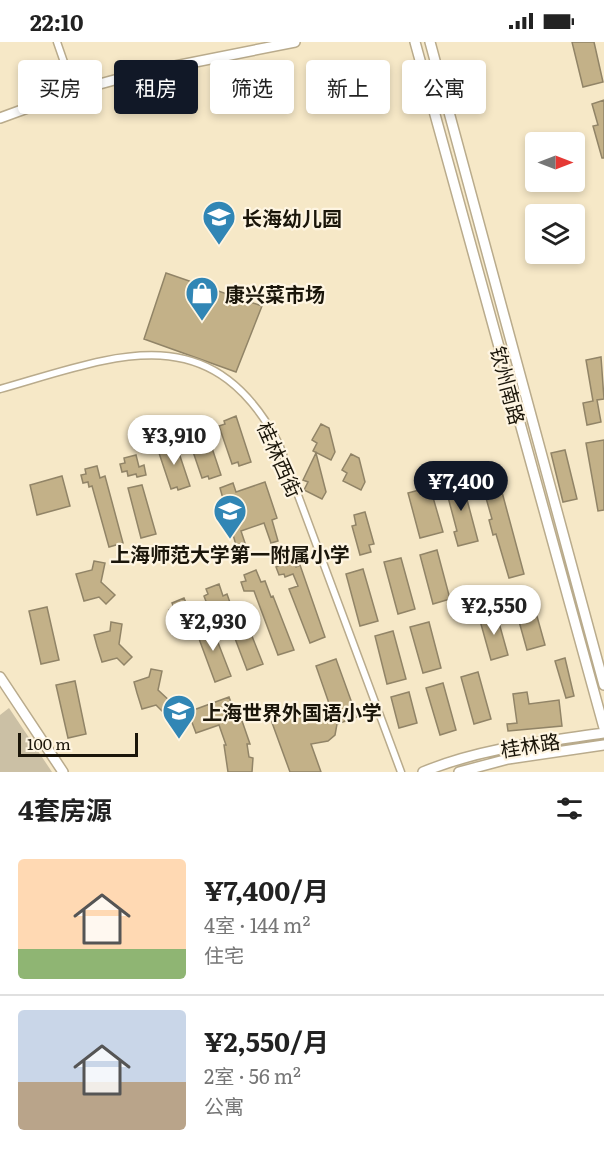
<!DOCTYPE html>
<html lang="zh">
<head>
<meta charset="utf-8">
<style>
	:root { --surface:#fff; --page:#f6f6f6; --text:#222; --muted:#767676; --line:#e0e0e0; --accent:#111827 }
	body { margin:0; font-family:Literata,"Noto Sans SC",serif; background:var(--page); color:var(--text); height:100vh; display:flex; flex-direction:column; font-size:22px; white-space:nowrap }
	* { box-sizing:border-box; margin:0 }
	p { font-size:20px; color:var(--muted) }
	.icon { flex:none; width:33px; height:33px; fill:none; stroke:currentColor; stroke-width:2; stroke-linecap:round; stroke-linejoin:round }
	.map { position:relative; height:730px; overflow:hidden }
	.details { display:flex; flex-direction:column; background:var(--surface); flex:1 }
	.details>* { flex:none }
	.guide { position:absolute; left:18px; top:18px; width:568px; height:54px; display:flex; gap:12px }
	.needle { width:39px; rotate:90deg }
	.controls { position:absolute; left:525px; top:90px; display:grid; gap:12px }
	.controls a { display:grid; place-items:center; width:60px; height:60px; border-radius:6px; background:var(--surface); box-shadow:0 3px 9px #0003; font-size:30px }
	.scale { position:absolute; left:18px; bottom:15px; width:120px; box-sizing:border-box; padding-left:6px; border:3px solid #1b160a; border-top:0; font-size:16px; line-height:21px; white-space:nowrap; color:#1b160a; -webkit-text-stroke:4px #fef5e2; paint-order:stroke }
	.price { position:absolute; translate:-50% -51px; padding:0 14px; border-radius:21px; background:#fff; color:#222; font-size:20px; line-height:39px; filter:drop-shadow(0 2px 3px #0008) }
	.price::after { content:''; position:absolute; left:50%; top:36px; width:18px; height:14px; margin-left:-9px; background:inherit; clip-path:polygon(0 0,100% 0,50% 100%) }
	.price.selected { background:var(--accent); color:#fff }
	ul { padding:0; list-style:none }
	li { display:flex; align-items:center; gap:18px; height:150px; padding:0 18px }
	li+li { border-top:2px solid var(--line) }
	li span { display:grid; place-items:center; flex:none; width:168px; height:120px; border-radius:6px; color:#555 }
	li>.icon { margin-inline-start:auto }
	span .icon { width:72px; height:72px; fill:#fffc; stroke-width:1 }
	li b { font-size:26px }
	h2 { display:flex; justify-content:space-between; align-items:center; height:72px; padding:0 18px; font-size:26px }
	.chip { padding:0 21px; border-radius:6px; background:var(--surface); box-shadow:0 3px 9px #0003; font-size:21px; line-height:54px }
	.chip.selected { background:var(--accent); color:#fff }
	.status { display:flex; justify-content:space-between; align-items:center; height:42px; padding:0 30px; background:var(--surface); direction:ltr }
	.status svg { height:16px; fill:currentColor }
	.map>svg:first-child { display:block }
	.green { fill:#cbc0a5 }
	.building { fill:#c3b188; stroke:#918467; stroke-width:1.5 }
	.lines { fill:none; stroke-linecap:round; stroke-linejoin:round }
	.street-casing { stroke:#b9ab8c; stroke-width:9 }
	.secondary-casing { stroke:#b9ab8c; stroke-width:12 }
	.street { stroke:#fff; stroke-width:6 }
	.secondary { stroke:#fff; stroke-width:9 }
	.labels { text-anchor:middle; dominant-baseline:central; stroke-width:4.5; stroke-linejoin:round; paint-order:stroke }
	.poi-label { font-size:20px; font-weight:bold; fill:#1b160a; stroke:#fef5e2; text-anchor:start }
	.street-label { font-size:20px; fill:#1b160a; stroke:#fef5e2 }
</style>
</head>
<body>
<div class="status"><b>22:10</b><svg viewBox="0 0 49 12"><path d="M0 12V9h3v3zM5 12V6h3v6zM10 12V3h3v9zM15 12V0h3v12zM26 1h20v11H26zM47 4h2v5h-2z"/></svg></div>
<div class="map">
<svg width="604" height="730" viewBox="0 0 604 730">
	<rect width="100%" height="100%" fill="#f6e8c7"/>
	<path class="green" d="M9 666 52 730H0V673Z"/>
	<path class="building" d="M572 0H594L603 40 583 45Z
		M604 58V116H602L593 84 598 83 592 62Z
		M166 231 262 264 236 330 144 297Z
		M601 315 604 357 597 358 601 380 587 383 583 361 593 359 586 318Z
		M236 374 251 420 239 424 238 420 232 422 219 384 225 382 224 379Z
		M321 382 329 386 335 410 331 418 313 409 317 401 312 398Z
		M206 388 221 433 209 437 208 434 202 436 189 398 195 396 194 392Z
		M604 398V468L598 469 586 401Z
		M175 399 190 444 178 448 177 445 171 447 158 408 164 406 163 403Z
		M565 408 577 457 563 460 551 411Z
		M316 411 326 450 322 457 304 448 308 440 303 438Z
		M351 412 359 416 365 440 361 448 343 439 347 431 342 428Z
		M136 413 139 425 144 423 146 433 137 435 136 432 128 434 127 429 122 430 120 422 125 421 124 416Z
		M97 424 100 436 105 434 123 501 109 505 92 444 89 445 88 440 83 441 81 433 86 432 85 427Z
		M495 424 524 532 509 536 496 492 493 493 489 478 492 477 478 428Z
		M62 434 70 464 37 473 30 443Z
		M461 435 478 499 458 504 454 490 457 489 444 440Z
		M265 440 277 476 272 478 278 499 271 501 264 481 241 489 248 510 239 514 220 446 233 441 236 450Z
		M142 443 156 492 141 496 128 446Z
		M430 445 443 490 420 496 408 451Z
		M365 470 374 502 369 503 371 510 360 513 352 484 356 483 354 473Z
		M437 508 450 557 433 562 420 513Z
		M291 513 296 525 300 523 325 595 310 601 289 547 298 544 293 532 285 535 284 532 279 533 276 525 281 523 279 518Z
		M401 516 415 567 398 572 384 520Z
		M94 519 105 521 101 540 115 553 106 562 99 555 84 559 76 532 92 528Z
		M363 527 378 579 360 584 346 532Z
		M256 528 261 540 265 539 271 555 273 554 294 608 278 613 254 549H244L241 540 246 539 244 533Z
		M219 542 223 554 227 552 234 572 242 569 263 622 247 628 223 565 221 561 213 564 211 560 207 562 204 554 208 552 206 547Z
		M184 556 189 568 193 566 196 575 188 579 186 575 178 578 177 574 172 576 169 568 174 566 172 561Z
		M533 560 545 603 527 608 515 565Z
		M47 565 59 618 41 622 29 569Z
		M496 570 508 613 491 618 479 575Z
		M111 580 122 582 119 602 132 615 124 623 117 616 102 620 97 604 94 593 110 589Z
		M210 580 231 634 215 640 195 586Z
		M429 580 441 626 423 631 410 585Z
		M393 589 406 637 387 642 375 594Z
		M565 616 574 654 566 656 555 619Z
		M336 617 357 675 337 682 335 693 328 699 311 702 321 730H290L271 678 299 668 301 672 315 664 331 667 316 624Z
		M151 627 162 629 158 648 172 661 163 670 156 663 142 667 137 651 134 640 149 635Z
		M478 630 491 677 474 682 461 635Z
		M75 639 86 692 68 696 56 643Z
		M443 641 456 688 440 693 426 646Z
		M409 650 417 681 399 686 391 655Z
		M527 650 529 662 559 658 562 684 508 689 507 682 517 681 513 652Z
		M229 655 237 677 241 676 250 702H247L249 715 253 716 252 730H228L224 703H226L219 683 196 691 188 670Z"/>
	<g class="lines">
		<g class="street-casing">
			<path id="street" d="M57 0 74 49
				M0 347C113 315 210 271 279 402L401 730"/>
		</g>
		<g class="secondary-casing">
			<path id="secondary" d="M415 0 604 686
				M430 0 604 643
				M0 76 74 49 140 31 295 0
				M0 635 63 730
				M423 730C481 706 543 700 604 691
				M459 730 508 717 604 703"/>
		</g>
		<use href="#street" class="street"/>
		<use href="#secondary" class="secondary"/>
	</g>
	<defs>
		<g id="school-pin" transform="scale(1.725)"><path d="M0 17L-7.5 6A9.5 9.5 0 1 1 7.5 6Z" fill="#3186b5" stroke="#fef5e2"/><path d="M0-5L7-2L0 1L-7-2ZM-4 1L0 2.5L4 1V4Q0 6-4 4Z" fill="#fff"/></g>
		<g id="shop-pin" transform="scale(1.725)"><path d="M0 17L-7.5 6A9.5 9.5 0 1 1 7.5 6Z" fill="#3186b5" stroke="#fef5e2"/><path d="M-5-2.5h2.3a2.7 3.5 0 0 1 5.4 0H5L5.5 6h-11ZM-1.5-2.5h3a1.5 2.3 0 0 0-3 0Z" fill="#fff"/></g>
	</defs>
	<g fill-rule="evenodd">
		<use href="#school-pin" x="219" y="175"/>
		<use href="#shop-pin" x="202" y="251"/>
		<use href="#school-pin" x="230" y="469"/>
		<use href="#school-pin" x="179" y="669"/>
	</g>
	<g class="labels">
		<g class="poi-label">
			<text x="242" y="175">长海幼儿园</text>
			<text x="225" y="251">康兴菜市场</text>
			<text x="230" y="511" text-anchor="middle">上海师范大学第一附属小学</text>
			<text x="202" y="669">上海世界外国语小学</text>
		</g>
		<g class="street-label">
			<text transform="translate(509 343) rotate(75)">钦州南路</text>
			<text transform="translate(281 417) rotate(66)">桂林西街</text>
			<text transform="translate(530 702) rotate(-9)">桂林路</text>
		</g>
	</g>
</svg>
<div class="controls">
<a><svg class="needle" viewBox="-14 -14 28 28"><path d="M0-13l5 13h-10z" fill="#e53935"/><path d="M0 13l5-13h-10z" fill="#767676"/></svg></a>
<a><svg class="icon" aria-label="layers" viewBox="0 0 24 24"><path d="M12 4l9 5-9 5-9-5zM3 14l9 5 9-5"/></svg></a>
</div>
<div class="scale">100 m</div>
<b class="price" style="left:174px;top:424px">¥3,910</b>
<b class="price selected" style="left:461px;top:470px">¥7,400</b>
<b class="price" style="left:494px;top:594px">¥2,550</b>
<b class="price" style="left:213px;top:610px">¥2,930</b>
<div class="guide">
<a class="chip">买房</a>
<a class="chip selected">租房</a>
<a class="chip">筛选</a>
<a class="chip">新上</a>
<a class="chip">公寓</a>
</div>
</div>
<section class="details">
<h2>4套房源<svg class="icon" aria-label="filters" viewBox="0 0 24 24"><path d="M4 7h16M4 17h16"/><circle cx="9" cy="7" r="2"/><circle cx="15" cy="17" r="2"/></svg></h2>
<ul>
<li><span style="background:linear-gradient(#ffd9b3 75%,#8fb573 0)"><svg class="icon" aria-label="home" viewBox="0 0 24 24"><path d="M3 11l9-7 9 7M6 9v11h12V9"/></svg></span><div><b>¥7,400/月</b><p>4室 · 144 m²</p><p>住宅</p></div></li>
<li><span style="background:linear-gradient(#c9d6e8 60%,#b9a48a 0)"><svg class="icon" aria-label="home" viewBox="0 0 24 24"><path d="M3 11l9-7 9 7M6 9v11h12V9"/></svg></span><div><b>¥2,550/月</b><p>2室 · 56 m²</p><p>公寓</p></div></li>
</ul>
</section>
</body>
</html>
